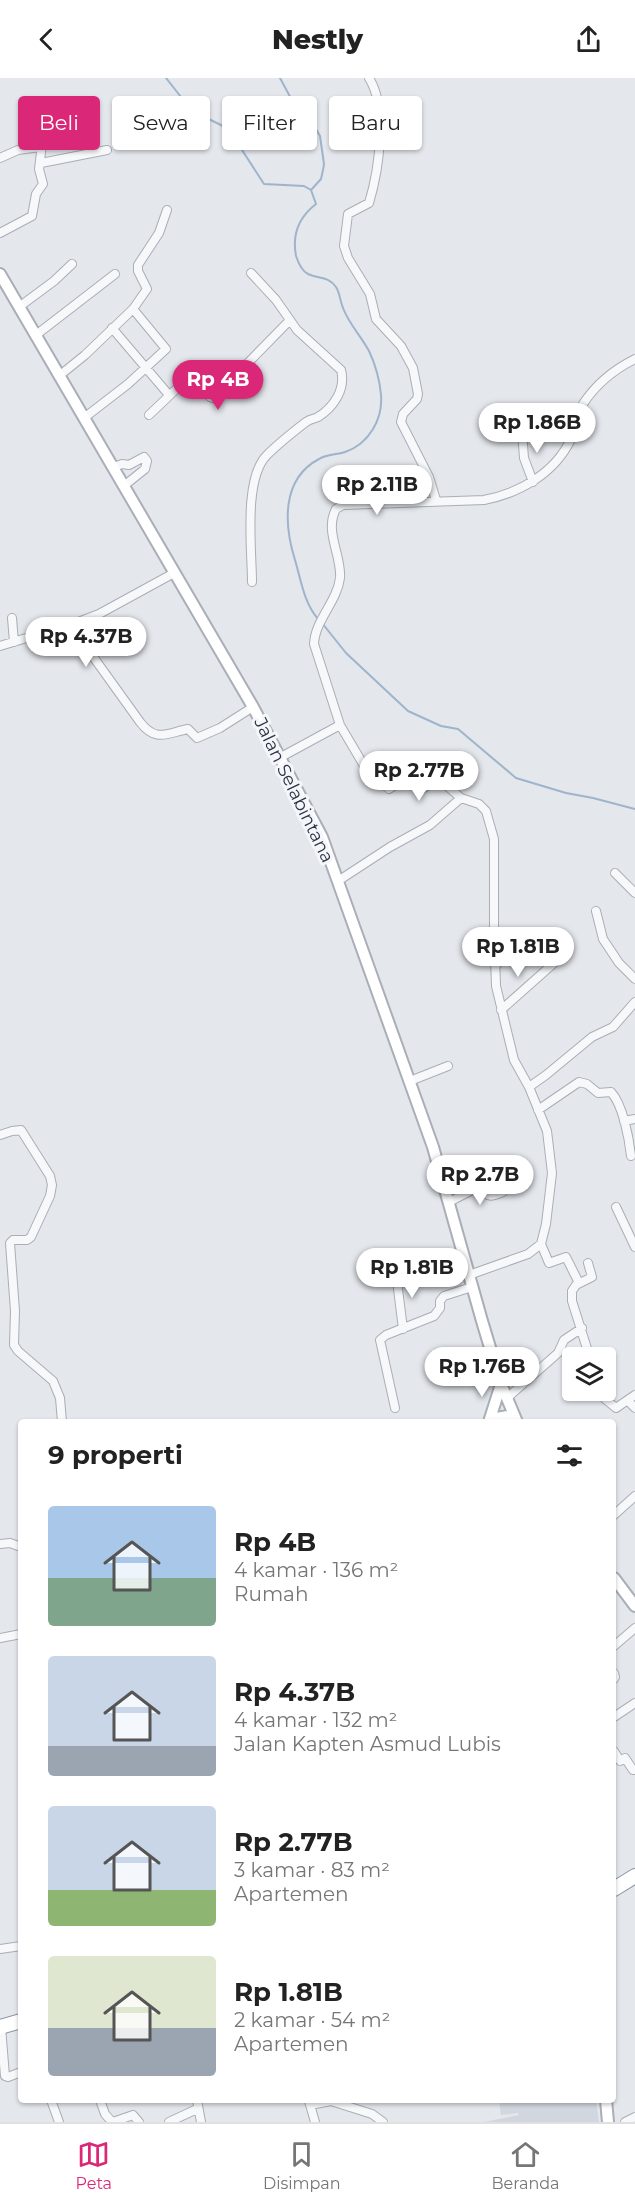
<!DOCTYPE html>
<html lang="id">
<head>
<meta charset="utf-8">
<style>
	:root { --surface:#fff; --page:#f2f2f2; --text:#222; --muted:#767676; --line:#e0e0e0; --accent:#db2777 }
	body { margin:0; font-family:Montserrat,sans-serif; background:var(--page); color:var(--text); height:100vh; display:flex; flex-direction:column; font-size:22px; white-space:nowrap }
	* { box-sizing:border-box; margin:0 }
	p { font-size:20px; color:var(--muted) }
	.icon { flex:none; width:33px; height:33px; fill:none; stroke:currentColor; stroke-width:2; stroke-linecap:round; stroke-linejoin:round }
	.map { position:relative; flex:1; overflow:hidden }
	.drawer { position:absolute; left:18px; top:1341px; width:598px; height:684px; display:flex; flex-direction:column; background:var(--surface); border-radius:6px; box-shadow:0 2px 4px #0004 }
	.drawer>* { flex:none }
	.guide { position:absolute; left:18px; top:18px; width:600px; height:54px; display:flex; gap:12px }
	.fabs { position:absolute; left:562px; top:1269px; display:grid; gap:12px }
	.fabs a { display:grid; place-items:center; width:54px; height:54px; border-radius:6px; background:var(--surface); box-shadow:0 2px 4px #0004; font-size:30px }
	.price { position:absolute; translate:-50% -51px; padding:0 14px; border-radius:21px; background:#fff; color:#222; font-size:20px; line-height:39px; filter:drop-shadow(0 2px 3px #0008) }
	.price::after { content:''; position:absolute; left:50%; top:36px; width:18px; height:14px; margin-left:-9px; background:inherit; clip-path:polygon(0 0,100% 0,50% 100%) }
	.price.selected { background:var(--accent); color:#fff }
	ul { padding:0; list-style:none }
	li { display:flex; align-items:center; gap:18px; height:150px; padding:0 30px }
	li span { display:grid; place-items:center; flex:none; width:168px; height:120px; border-radius:6px; color:#555 }
	li>.icon { margin-inline-start:auto }
	span .icon { width:72px; height:72px; fill:#fffc; stroke-width:1 }
	li b { font-size:26px }
	h2 { display:flex; justify-content:space-between; align-items:center; height:72px; padding:0 30px; font-size:26px }
	.pill { padding:0 21px; border-radius:6px; background:var(--surface); box-shadow:0 2px 4px #0004; font-size:21px; line-height:54px }
	.pill.selected { background:var(--accent); color:#fff }
	header { display:flex; justify-content:space-between; align-items:center; height:78px; padding:0 30px; background:var(--surface); font-size:27px; font-weight:800 }
	.dock { display:flex; justify-content:space-around; align-items:center; height:84px; border-top:2px solid var(--line); background:var(--surface); font-size:16px; color:var(--muted) }
	.dock a { display:grid; justify-items:center; gap:3px }
	.dock .selected { color:var(--accent) }
	.map>svg:first-child { display:block }
	.built { fill:#d2d6de }
	.lines { fill:none; stroke-linecap:round; stroke-linejoin:round }
	.stream { stroke:#9fb4cc; stroke-width:2 }
	.street-casing { stroke:#a9aeb7; stroke-width:10 }
	.secondary-casing { stroke:#a9aeb7; stroke-width:14 }
	.highway-casing { stroke:#8b94a3; stroke-width:16 }
	.street { stroke:#f7f8fa; stroke-width:8 }
	.secondary { stroke:#fff; stroke-width:10 }
	.highway { stroke:#fff; stroke-width:14 }
	.labels { text-anchor:middle; dominant-baseline:central; stroke-width:6; stroke-linejoin:round; paint-order:stroke }
	.street-label { font-size:18px; fill:#2b3445; stroke:#f4f6f9 }
</style>
</head>
<body>
<header><svg class="icon" aria-label="back" viewBox="0 0 24 24"><path d="M15 5l-7 7 7 7"/></svg>Nestly<svg class="icon" aria-label="share" viewBox="0 0 24 24"><path d="M12 15V3M7 8l5-5 5 5M5 13v7h14v-7"/></svg></header>
<div class="map">
<svg width="635" height="2044" viewBox="0 0 635 2044">
	<rect width="100%" height="100%" fill="#e4e7ec"/>
	<path class="built" d="M499 2022H596L599 2044H484L519 2037 518 2035 501 2037Z"/>
	<g class="lines">
		<path class="stream" d="M166 0 192 33 221 47 233 58 264 106 304 108 311 112 316 126C299 139 292 157 296 178 298 184 302 193 308 196 319 201 328 198 336 209 340 215 340 223 343 230 349 246 361 258 369 273 375 285 380 303 381 317 383 341 369 366 345 374 336 377 327 376 319 381 281 401 284 447 295 482 301 502 304 525 318 541
			M280 0 294 26 313 46 320 58 324 86 323 92 321 101 311 112
			M322 545 346 575 408 633 441 648 458 651 516 700 566 715 593 720 635 731"/>
		<g class="street-casing">
			<path id="street" d="M369 0C388 30 379 92 369 125L348 136 344 168 348 180 370 216 376 241 401 268 413 290 418 316 417 321 403 336 401 344 429 399 436 422
				M0 80 18 72 40 69
				M41 85 107 72
				M0 155 32 138 36 116 43 106 39 91 46 33
				M251 195 276 222 297 252 341 292C346 311 334 329 318 339 314 341 310 341 306 344 293 354 278 366 267 377 243 401 252 472 252 504
				M19 229 54 203 72 186
				M133 231 147 211 138 193V187L159 155 167 132
				M112 250 169 317
				M36 257 115 196
				M59 298 85 277 133 231 166 271 128 306 84 340
				M149 337 192 296 210 319 216 321 238 295 289 243
				M522 353 524 380 533 404
				M114 389 122 386 129 387 144 379 147 383 145 391 125 407
				M12 540 14 564
				M73 546 84 566 140 644C156 665 167 655 188 651L197 660 220 650 253 629
				M0 568 73 546 99 536 174 495
				M340 647 363 686 389 711 403 702 392 685
				M281 679 340 647 314 566C315 542 337 524 340 500 342 478 324 453 336 431L343 427 484 422C520 415 555 395 571 361 576 349 577 336 583 326 596 306 615 291 635 281
				M461 720 479 726 486 733 494 761V849L496 908 514 982 529 1009 547 1053 552 1095 546 1146 541 1166 528 1176 469 1197
				M615 795 635 815
				M338 803 390 769 430 747 461 720 439 701 422 711 403 702
				M596 833 603 861 619 885 635 901
				M496 887 530 855 554 885 501 932
				M410 1003 448 988
				M529 1009 546 997 592 959 613 949 635 924
				M538 1032 579 1004 587 1006 598 1015 611 1014C623 1027 629 1060 631 1078
				M624 1043 635 1041
				M0 1057 12 1053 21 1052 50 1098 52 1107 50 1118 31 1159 27 1162H13L10 1165 15 1233 14 1267 18 1273 53 1303 60 1320 62 1344
				M449 1124 476 1110C491 1115 483 1122 503 1114
				M616 1129 635 1169
				M541 1166 549 1185 566 1179 579 1205
				M588 1185 592 1199 576 1207 572 1213V1223L590 1280
				M400 1190 398 1211 403 1251
				M601 1312 605 1321 616 1330 635 1317
				M507 1320 558 1275 564 1262 582 1250
				M628 1323 635 1330
				M395 1330 380 1262 386 1257 434 1238 440 1230V1223L444 1218 472 1209
				M614 1437 635 1418
				M0 1466 10 1465 21 1469
				M0 1560 21 1556
				M614 1568 635 1550
				M614 1595 615 1599 614 1601
				M614 1639 635 1625
				M614 1673 620 1683 625 1680 633 1692H635
				M0 1871 21 1868
				M1 1949 5 1998 8 1999 21 1994
				M51 2022 59 2044
				M100 2022 105 2036 112 2044
				M197 2022 201 2044
				M309 2023 315 2044
				M310 2027 331 2023 372 2036 383 2044
				M113 2044 133 2037 139 2044
				M169 2044 197 2031
				M625 2044 635 2039"/>
		</g>
		<g class="secondary-casing">
			<path id="secondary" d="M0 196 253 629 322 759 433 1069 482 1243 501 1306 517 1344
				M491 1341 514 1337
				M489 1344 501 1306
				M614 1500 635 1528
				M606 2022 608 2044"/>
		</g>
		<g class="highway-casing">
			<path id="highway" d="M614 1811 635 1798
				M0 1949 21 1943"/>
		</g>
		<use href="#street" class="street"/>
		<use href="#secondary" class="secondary"/>
		<use href="#highway" class="highway"/>
	</g>
	<g class="labels">
		<g class="street-label">
			<text transform="translate(294 712) rotate(64)">Jalan Selabintana</text>
		</g>
	</g>
</svg>
<div class="fabs">
<a><svg class="icon" aria-label="layers" viewBox="0 0 24 24"><path d="M12 4l9 5-9 5-9-5zM3 14l9 5 9-5"/></svg></a>
</div>
<b class="price selected" style="left:218px;top:333px">Rp 4B</b>
<b class="price" style="left:537px;top:376px">Rp 1.86B</b>
<b class="price" style="left:377px;top:438px">Rp 2.11B</b>
<b class="price" style="left:86px;top:590px">Rp 4.37B</b>
<b class="price" style="left:419px;top:724px">Rp 2.77B</b>
<b class="price" style="left:518px;top:900px">Rp 1.81B</b>
<b class="price" style="left:480px;top:1128px">Rp 2.7B</b>
<b class="price" style="left:412px;top:1221px">Rp 1.81B</b>
<b class="price" style="left:482px;top:1320px">Rp 1.76B</b>
<div class="guide">
<a class="pill selected">Beli</a>
<a class="pill">Sewa</a>
<a class="pill">Filter</a>
<a class="pill">Baru</a>
</div>
<section class="drawer">
<h2>9 properti<svg class="icon" aria-label="filters" viewBox="0 0 24 24"><path d="M4 7h16M4 17h16"/><circle cx="9" cy="7" r="2"/><circle cx="15" cy="17" r="2"/></svg></h2>
<ul>
<li><span style="background:linear-gradient(#a9c7e8 60%,#7fa58c 0)"><svg class="icon" aria-label="home" viewBox="0 0 24 24"><path d="M3 11l9-7 9 7M6 9v11h12V9"/></svg></span><div><b>Rp 4B</b><p>4 kamar · 136 m²</p><p>Rumah</p></div></li>
<li><span style="background:linear-gradient(#c9d6e8 75%,#9aa5b1 0)"><svg class="icon" aria-label="home" viewBox="0 0 24 24"><path d="M3 11l9-7 9 7M6 9v11h12V9"/></svg></span><div><b>Rp 4.37B</b><p>4 kamar · 132 m²</p><p>Jalan Kapten Asmud Lubis</p></div></li>
<li><span style="background:linear-gradient(#c9d6e8 70%,#8fb573 0)"><svg class="icon" aria-label="home" viewBox="0 0 24 24"><path d="M3 11l9-7 9 7M6 9v11h12V9"/></svg></span><div><b>Rp 2.77B</b><p>3 kamar · 83 m²</p><p>Apartemen</p></div></li>
<li><span style="background:linear-gradient(#dfe7d0 60%,#9aa5b1 0)"><svg class="icon" aria-label="home" viewBox="0 0 24 24"><path d="M3 11l9-7 9 7M6 9v11h12V9"/></svg></span><div><b>Rp 1.81B</b><p>2 kamar · 54 m²</p><p>Apartemen</p></div></li>
</ul>
</section>
</div>
<nav class="dock">
<a class="selected"><svg class="icon" aria-label="map" viewBox="0 0 24 24"><path d="M3 6l6-2 6 2 6-2v14l-6 2-6-2-6 2zM9 4v14M15 6v14"/></svg>Peta</a>
<a><svg class="icon" aria-label="saved" viewBox="0 0 24 24"><path d="M7 4h10v16l-5-4-5 4z"/></svg>Disimpan</a>
<a><svg class="icon" aria-label="home" viewBox="0 0 24 24"><path d="M3 11l9-7 9 7M6 9v11h12V9"/></svg>Beranda</a>
</nav>
</body>
</html>
